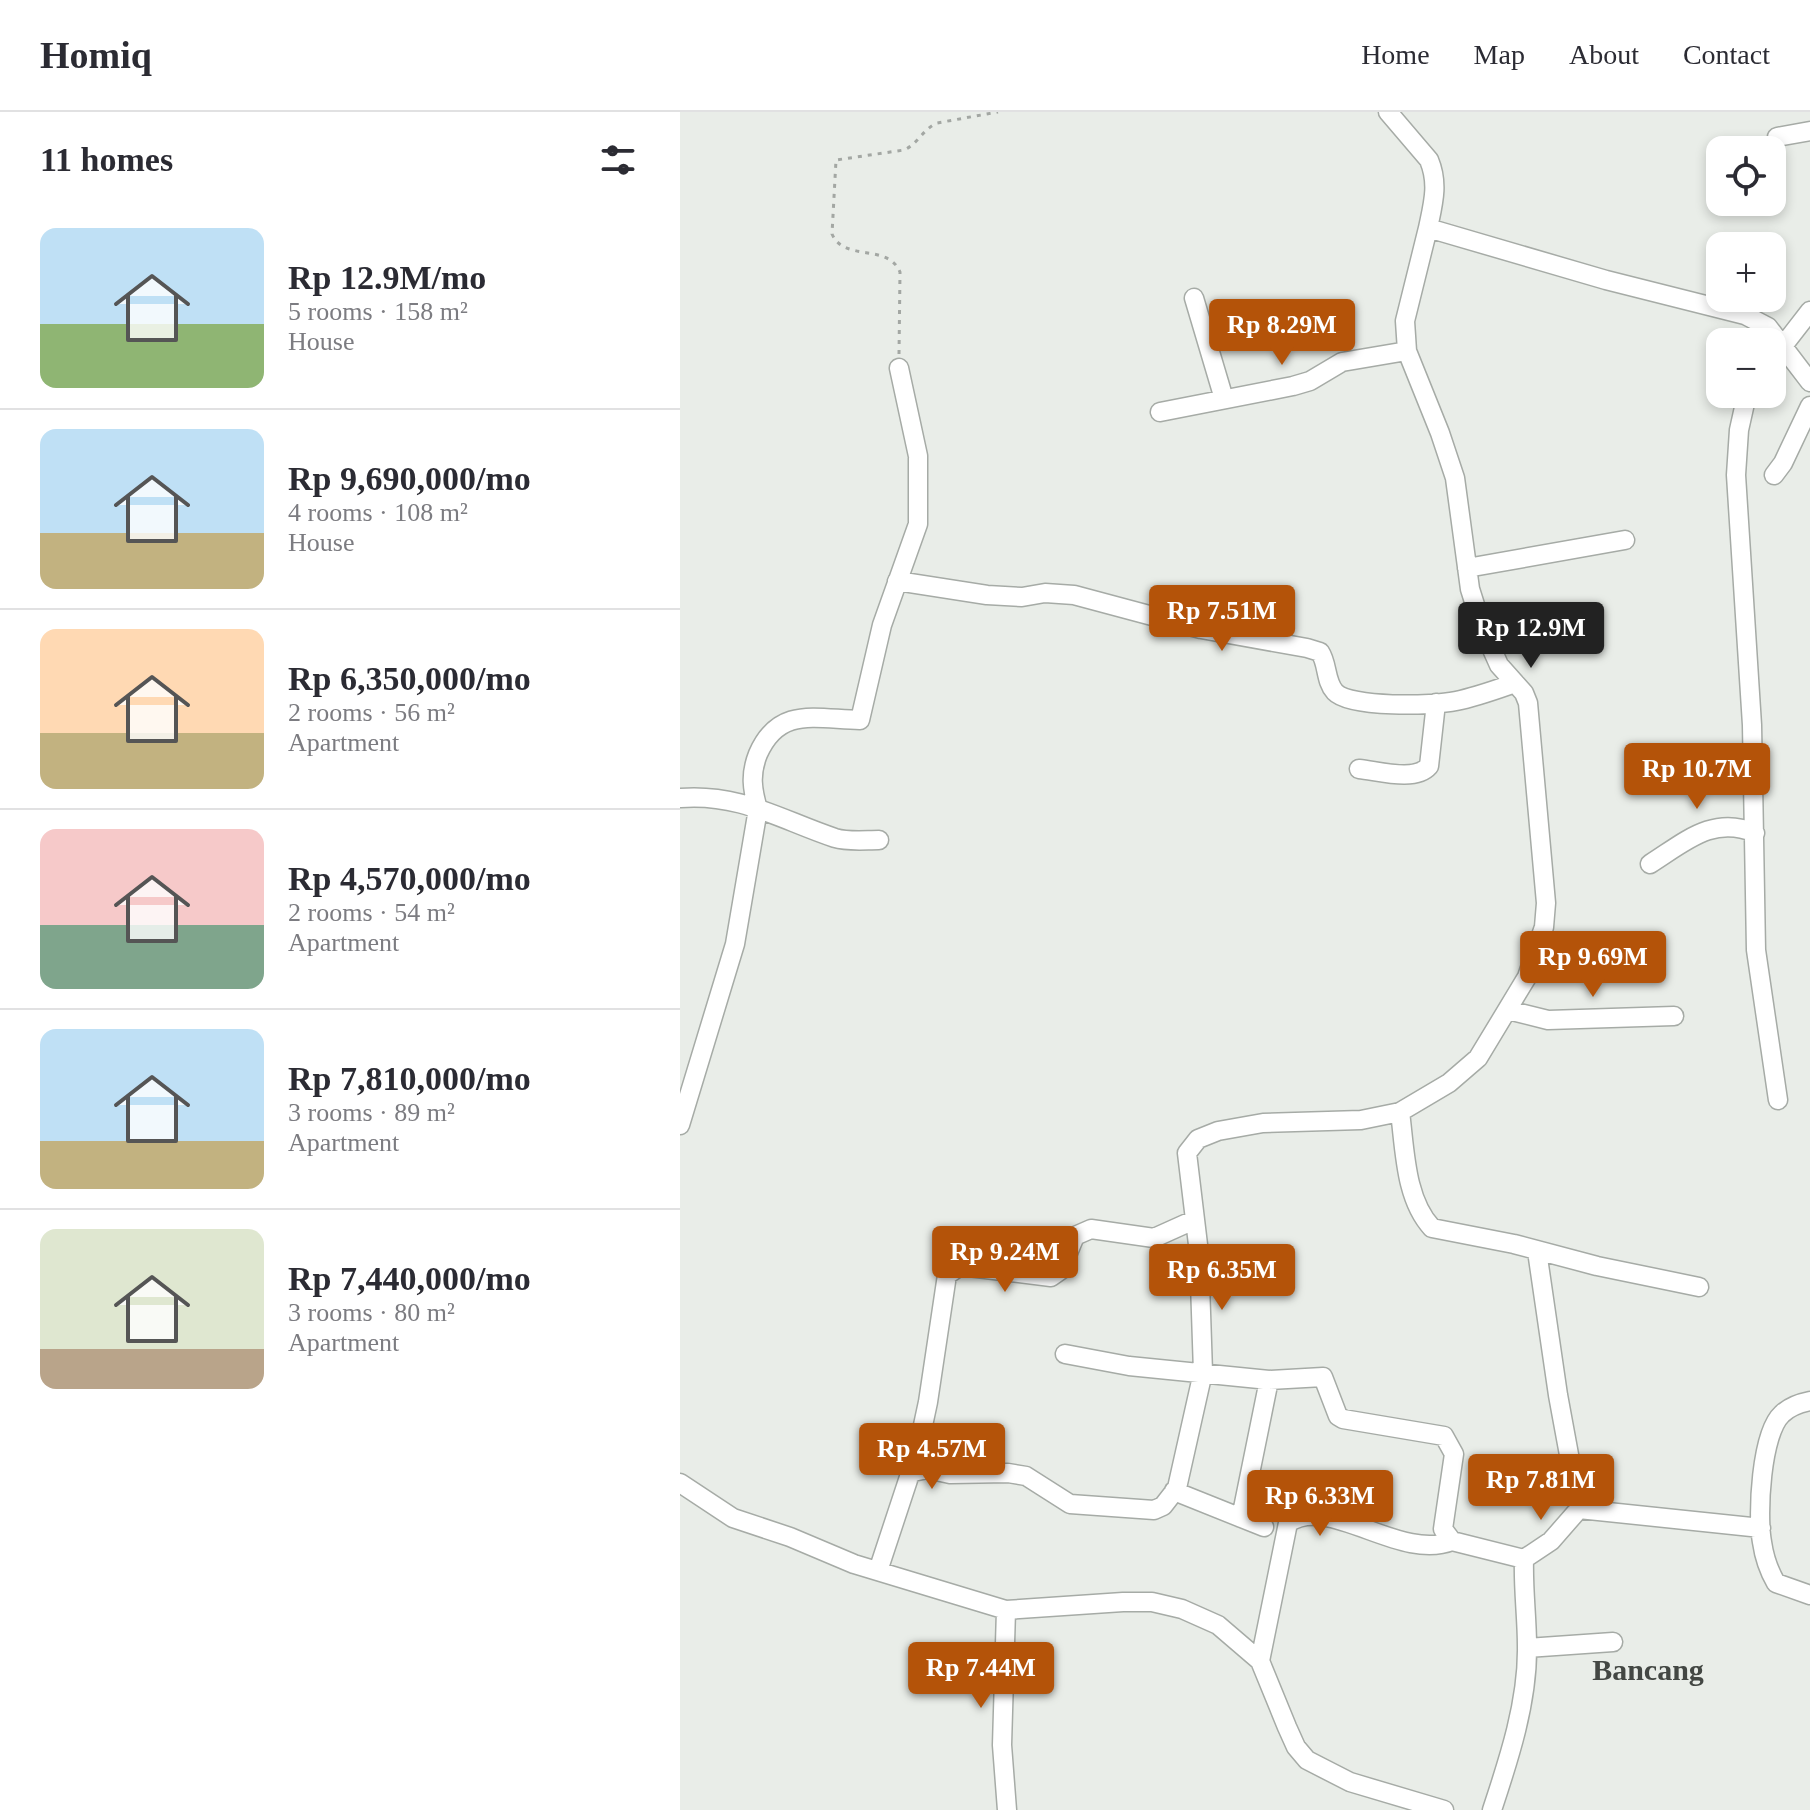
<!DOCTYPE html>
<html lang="en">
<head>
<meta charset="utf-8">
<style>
	:root { --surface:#fff; --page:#f2f2f3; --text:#2b2b33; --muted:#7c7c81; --line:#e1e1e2; --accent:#b45309 }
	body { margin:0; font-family:Georgia,serif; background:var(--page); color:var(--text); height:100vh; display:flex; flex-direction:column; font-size:30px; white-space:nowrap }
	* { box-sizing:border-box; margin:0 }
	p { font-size:26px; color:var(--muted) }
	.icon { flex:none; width:44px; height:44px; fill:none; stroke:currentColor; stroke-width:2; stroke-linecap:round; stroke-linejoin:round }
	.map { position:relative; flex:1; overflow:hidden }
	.sheet { display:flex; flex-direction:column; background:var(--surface); width:680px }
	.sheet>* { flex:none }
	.buttons { position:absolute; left:1026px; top:24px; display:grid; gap:16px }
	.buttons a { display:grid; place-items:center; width:80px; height:80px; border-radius:16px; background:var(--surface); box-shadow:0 4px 12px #0003; font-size:40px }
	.price { position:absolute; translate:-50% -68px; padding:0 18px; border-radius:8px; background:var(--accent); color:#fff; font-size:26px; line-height:52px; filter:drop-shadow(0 2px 4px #0008) }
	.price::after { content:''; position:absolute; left:50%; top:48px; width:24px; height:18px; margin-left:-12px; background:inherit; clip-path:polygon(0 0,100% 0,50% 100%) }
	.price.current { background:#222; color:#fff }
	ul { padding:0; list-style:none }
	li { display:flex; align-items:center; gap:24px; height:200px; padding:0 40px }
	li+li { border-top:2px solid var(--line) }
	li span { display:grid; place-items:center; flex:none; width:224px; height:160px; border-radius:16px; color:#555 }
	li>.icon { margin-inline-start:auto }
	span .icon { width:96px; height:96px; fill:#fffc; stroke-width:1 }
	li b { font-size:34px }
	h2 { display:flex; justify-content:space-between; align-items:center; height:96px; padding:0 40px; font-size:34px }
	header { display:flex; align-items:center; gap:48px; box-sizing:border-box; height:112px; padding:0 40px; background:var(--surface); border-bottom:2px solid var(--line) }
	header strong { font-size:38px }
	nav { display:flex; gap:44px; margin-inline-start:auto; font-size:28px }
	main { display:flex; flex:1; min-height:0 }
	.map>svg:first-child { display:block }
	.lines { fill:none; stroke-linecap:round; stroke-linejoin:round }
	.minor-casing { stroke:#a6aba6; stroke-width:21 }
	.path { stroke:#a3a7a3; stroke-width:3; stroke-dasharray:4 6; stroke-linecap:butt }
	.minor { stroke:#fff; stroke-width:18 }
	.labels { text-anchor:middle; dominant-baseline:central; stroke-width:6; stroke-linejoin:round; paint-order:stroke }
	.quarter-label { font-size:30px; font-weight:bold; fill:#434743; stroke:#e9ede8 }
</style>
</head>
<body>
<header>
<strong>Homiq</strong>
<nav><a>Home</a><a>Map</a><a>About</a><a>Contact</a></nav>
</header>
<main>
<section class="sheet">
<h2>11 homes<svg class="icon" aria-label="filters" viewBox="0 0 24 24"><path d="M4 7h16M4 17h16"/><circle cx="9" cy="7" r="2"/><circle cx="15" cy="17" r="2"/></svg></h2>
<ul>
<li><span style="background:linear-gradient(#bfe0f5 60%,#8fb573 0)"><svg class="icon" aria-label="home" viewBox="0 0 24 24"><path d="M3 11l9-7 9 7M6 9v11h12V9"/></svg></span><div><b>Rp 12.9M/mo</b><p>5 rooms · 158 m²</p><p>House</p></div></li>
<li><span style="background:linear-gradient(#bfe0f5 65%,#c2b280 0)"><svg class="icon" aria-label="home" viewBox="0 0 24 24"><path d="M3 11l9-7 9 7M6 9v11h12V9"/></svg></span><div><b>Rp 9,690,000/mo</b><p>4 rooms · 108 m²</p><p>House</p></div></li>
<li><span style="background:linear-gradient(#ffd9b3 65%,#c2b280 0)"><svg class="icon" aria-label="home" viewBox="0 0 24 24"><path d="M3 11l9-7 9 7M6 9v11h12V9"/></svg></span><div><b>Rp 6,350,000/mo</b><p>2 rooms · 56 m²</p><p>Apartment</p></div></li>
<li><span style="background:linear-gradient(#f6c9c9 60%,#7fa58c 0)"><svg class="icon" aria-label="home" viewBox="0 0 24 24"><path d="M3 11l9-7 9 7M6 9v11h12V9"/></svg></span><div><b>Rp 4,570,000/mo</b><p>2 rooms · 54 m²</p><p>Apartment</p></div></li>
<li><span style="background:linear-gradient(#bfe0f5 70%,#c2b280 0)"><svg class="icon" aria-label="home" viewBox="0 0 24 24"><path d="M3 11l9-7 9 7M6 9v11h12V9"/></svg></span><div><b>Rp 7,810,000/mo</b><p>3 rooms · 89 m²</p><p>Apartment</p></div></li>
<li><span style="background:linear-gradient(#dfe7d0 75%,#b9a48a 0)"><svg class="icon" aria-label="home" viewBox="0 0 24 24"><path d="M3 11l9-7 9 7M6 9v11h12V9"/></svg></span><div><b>Rp 7,440,000/mo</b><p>3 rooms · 80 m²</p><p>Apartment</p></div></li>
</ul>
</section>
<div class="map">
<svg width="1130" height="1698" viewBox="0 0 1130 1698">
	<rect width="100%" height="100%" fill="#e9ede8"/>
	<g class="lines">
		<g class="minor-casing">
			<path id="minor" d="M708 0 749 48C759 72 753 92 748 116
				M1097 25 1130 19
				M514 186 544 287
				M1092 248 1130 199
				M1067 282 1059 318 1056 363 1072 613 1076 838 1098 988
				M480 300 613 274 630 269 662 250 727 239
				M1094 363 1103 351 1130 294
				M787 456 945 428
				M217 469 307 483 342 485 365 481 394 483 521 517 627 536 640 540C648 552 645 569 655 580 670 596 753 594 776 589 796 585 815 578 835 571
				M679 657C699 659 735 670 749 654L756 591
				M0 686C60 681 101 708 155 726 168 730 185 728 199 728
				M970 752C1005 730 1033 703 1075 721
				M828 898 868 908 994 904
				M720 1000C725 1038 725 1087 752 1116L834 1132 917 1154 1019 1175
				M0 1013 55 832 78 697C72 677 70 662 78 642 99 594 135 607 180 608L202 513 238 412V344L219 256
				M857 1139 878 1283 899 1397 1081 1416
				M385 1242 449 1254 589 1268
				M1130 1289C1120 1291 1109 1295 1102 1302 1081 1321 1077 1403 1082 1430 1084 1444 1089 1459 1096 1471L1130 1483
				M233 1360 248 1290 267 1163 280 1154 371 1165 381 1158 395 1124 411 1117 474 1126 514 1108
				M0 1371 53 1406 110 1425 174 1452 326 1498 443 1490H472L502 1497 538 1513 580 1549 607 1615 616 1635 627 1648 670 1670 764 1698
				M494 1379 584 1415
				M561 1406 589 1268 643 1265 658 1304 663 1307 764 1324 774 1342 763 1417 772 1429 844 1447C843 1477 847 1505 847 1534 848 1589 829 1647 812 1698
				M844 1447 871 1429 899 1397
				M198 1459 229 1365 233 1360 247 1357 270 1362 328 1361 346 1364 390 1392 474 1398 483 1394 497 1376 523 1260 519 1141 507 1041 518 1027 538 1019 583 1011 681 1008 720 1000 769 971 798 946 847 865 864 815 866 791 848 591 844 581 819 553 802 515 790 477 775 366 760 321 727 239 725 209 748 116 926 168 1065 203 1088 215 1130 270
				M326 1498 322 1633 327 1698
				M847 1536 933 1530
				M580 1549 608 1411C649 1382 720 1450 772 1429"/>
		</g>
		<path class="path" d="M219 242 220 160C208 131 164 150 152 122L156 48 224 38C238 32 243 17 257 11L318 0"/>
		<use href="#minor" class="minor"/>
	</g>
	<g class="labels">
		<g class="quarter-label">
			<text x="968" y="1557">Bancang</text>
		</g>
	</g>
</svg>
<div class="buttons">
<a><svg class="icon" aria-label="locate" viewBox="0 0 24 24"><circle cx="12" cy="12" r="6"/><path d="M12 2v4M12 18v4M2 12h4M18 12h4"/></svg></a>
<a>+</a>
<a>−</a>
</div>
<b class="price" style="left:602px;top:255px">Rp 8.29M</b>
<b class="price" style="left:542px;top:541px">Rp 7.51M</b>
<b class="price current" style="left:851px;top:558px">Rp 12.9M</b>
<b class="price" style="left:1017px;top:699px">Rp 10.7M</b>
<b class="price" style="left:913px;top:887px">Rp 9.69M</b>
<b class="price" style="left:325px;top:1182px">Rp 9.24M</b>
<b class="price" style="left:542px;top:1200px">Rp 6.35M</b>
<b class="price" style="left:252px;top:1379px">Rp 4.57M</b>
<b class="price" style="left:861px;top:1410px">Rp 7.81M</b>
<b class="price" style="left:640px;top:1426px">Rp 6.33M</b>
<b class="price" style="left:301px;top:1598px">Rp 7.44M</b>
</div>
</main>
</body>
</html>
